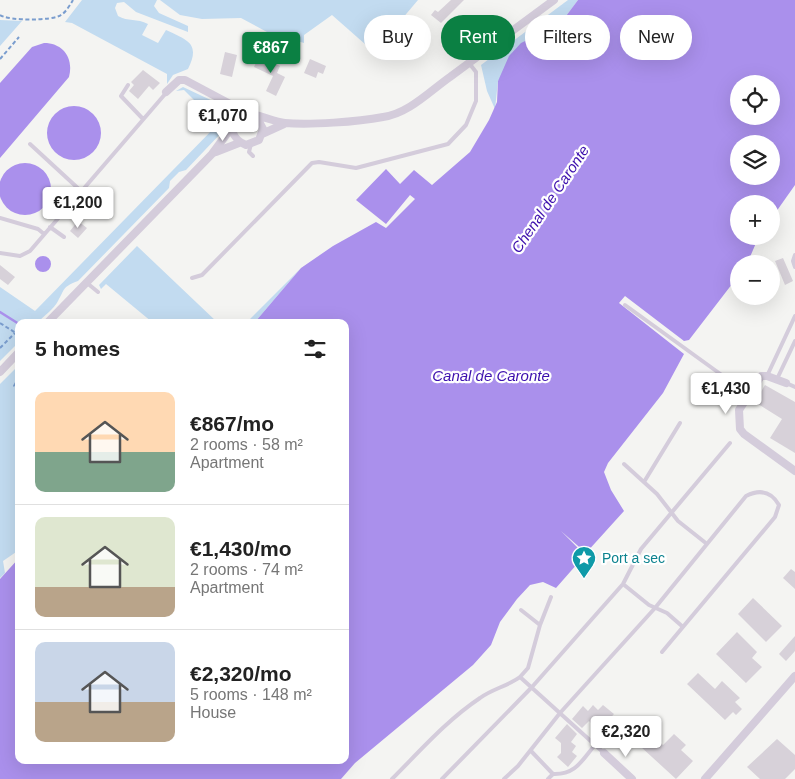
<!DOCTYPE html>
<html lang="en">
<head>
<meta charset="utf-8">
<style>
	:root { --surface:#fff; --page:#f2f2f2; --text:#222; --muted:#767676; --line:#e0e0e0; --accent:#0b8043 }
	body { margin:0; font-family:Helvetica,sans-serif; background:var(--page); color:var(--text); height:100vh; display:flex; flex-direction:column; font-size:19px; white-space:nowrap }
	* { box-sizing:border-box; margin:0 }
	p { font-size:16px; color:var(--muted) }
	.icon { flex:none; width:28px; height:28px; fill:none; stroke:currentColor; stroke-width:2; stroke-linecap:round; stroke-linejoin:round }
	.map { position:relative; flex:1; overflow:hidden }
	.side { position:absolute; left:15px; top:319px; width:334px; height:445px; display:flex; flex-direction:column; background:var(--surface); border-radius:10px; box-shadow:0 5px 20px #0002 }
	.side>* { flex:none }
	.guide { position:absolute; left:364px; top:15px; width:356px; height:45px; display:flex; gap:10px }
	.tools { position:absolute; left:730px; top:75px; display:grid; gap:10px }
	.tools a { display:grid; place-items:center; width:50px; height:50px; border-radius:50%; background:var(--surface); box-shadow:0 5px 20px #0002; font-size:25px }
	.price { position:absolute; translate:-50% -42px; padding:0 11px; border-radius:5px; background:#fff; color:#222; font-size:16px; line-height:32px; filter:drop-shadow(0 1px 2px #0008) }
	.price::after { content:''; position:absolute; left:50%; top:30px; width:15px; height:11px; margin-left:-8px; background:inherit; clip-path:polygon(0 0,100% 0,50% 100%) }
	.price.current { background:var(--accent); color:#fff }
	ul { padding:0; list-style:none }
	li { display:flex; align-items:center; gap:15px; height:125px; padding:0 20px }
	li+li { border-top:1px solid var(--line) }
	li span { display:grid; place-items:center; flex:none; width:140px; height:100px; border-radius:10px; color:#555 }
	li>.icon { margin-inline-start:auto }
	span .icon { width:60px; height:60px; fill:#fffc; stroke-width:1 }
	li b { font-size:21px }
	h2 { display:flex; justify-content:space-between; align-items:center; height:60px; padding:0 20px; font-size:21px }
	.chip { padding:0 18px; border-radius:22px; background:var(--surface); box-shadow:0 5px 20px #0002; font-size:18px; line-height:45px }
	.chip.current { background:var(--accent); color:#fff }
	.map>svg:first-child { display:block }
	.green { fill:#c2dbf0 }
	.water { fill:#aa90ec; fill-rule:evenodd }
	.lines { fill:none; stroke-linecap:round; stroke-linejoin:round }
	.stream { stroke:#aa90ec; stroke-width:2.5 }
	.building { fill:#d7d1d9 }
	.path { stroke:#7a9dce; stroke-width:2; stroke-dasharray:4 2.5; stroke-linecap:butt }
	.service { stroke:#d4ccdb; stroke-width:4 }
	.minor { stroke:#d4ccdb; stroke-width:8 }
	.labels { text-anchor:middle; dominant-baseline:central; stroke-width:4.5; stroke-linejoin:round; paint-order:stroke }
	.culture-label { font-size:14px; fill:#0d838f; stroke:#fff; text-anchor:start }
	.water-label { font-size:15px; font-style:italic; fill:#3c0fad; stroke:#fff }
</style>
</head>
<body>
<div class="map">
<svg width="795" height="779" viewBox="0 0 795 779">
	<rect width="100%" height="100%" fill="#f4f4f2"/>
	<path class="green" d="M82 0H157L154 6 159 13 188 26V32L136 12 124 2 117 3 115 8 118 16C128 22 137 18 148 24L142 35 158 43 166 30C187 40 201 43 188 69L173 75 167 84V74L72 23 65 22Z
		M160 0H418L374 52 332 15 304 35V43L267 32 241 18 202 19 180 15Z
		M568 0H578L563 20 548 30 532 36 498 81 495 109 487 91 481 65Z
		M0 20 22 21 0 46Z
		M183 87 217 103 227 118 223 131 186 170 179 172 170 181 169 188 78 281C62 287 65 289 58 301 54 309 44 316 38 322H19V342L0 361V287L35 311 218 124 184 90 176 91Z
		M137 246 217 322H152L106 284 101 289 99 285Z
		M301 268 255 322H247Z
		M19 365V550L3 561 5 573 0 578V384Z"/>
	<path class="water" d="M578 0H795V185L771 219V204H739V236H759L747 264H739V275L689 340 684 341 625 296 619 303 684 354 663 393 608 463 604 472 611 490 624 511 586 553 561 531 585 555 556 588 543 582 530 585 517 599 500 622 491 645 473 665 355 763 341 779H0V579L19 558V760H345V322H255L301 268 333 246 376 222 386 228 415 199 410 195 386 224 356 200 386 169 400 184 414 170 432 185 470 152 489 120 497 102 498 81 509 56 521 43 548 30 563 20ZM739 84H771V116H739ZM739 144H771V176H739Z
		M44 43C63 43 74 58 69 77L0 158V83L32 47Z
		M47 133a27 27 0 1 1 54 0a27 27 0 1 1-54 0Z
		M-1 189a26 26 0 1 1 52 0a26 26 0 1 1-52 0Z
		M35 264a8 8 0 1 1 16 0a8 8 0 1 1-16 0Z"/>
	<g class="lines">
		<path class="stream" d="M0 312 19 324"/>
	</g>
	<path class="building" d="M451 0H464L441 23 431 15 435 10 438 12Z
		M225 52 237 55 232 77 220 74Z
		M259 56 280 66 277 73 285 77 276 96 266 91 273 76 254 67Z
		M310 59 326 66 323 74 318 72 316 78 304 73Z
		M143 70 160 83 153 90 149 86 138 99 129 91 134 85 131 82Z
		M78 221 87 228 78 238 70 231Z
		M783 258 793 281 785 285 775 261Z
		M0 265 15 277 8 285 0 279Z
		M765 385 795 402V453L770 438 782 419 755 402Z
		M791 569 795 572V589L783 578Z
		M753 598 782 626 766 642 738 614Z
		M737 632 757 652 752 658 762 667 746 683 716 654Z
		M795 636V651L786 661 779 654Z
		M698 673 715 689 722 681 740 698 735 702 742 709 736 715 733 712 725 720 687 684Z
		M593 705 598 710 603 705 614 714 604 725 599 720 594 726 589 721 582 728 572 719 583 706 588 711Z
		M567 724 577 734 571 742 576 746 572 752 577 756 568 767 557 757 561 753V743L555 738Z
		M640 724 663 745 674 734 686 745 681 750 693 761 676 779 629 736Z
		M777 739 795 755V769L785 779H760L747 767Z"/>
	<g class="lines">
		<path class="path" d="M0 15C8 21 53 21 61 15 66 12 70 5 73 0
			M0 59 19 37
			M0 323 19 335
			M0 348 15 333
			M19 377 14 386 19 392"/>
		<path class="service" d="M128 85 121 96 143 119
			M30 144 81 191
			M251 144 249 152 253 156
			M0 218 38 229 44 234
			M50 227 64 237
			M0 253 20 256 30 251 166 93
			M795 255 793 261 795 267
			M192 278 202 275 312 163 319 162 356 168 448 144 466 125 476 101V72L469 63
			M87 283 98 292
			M625 305 748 394
			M767 376 795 316
			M777 379 795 341
			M786 383 795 387
			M624 464 657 494 678 521 707 544
			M644 482 680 423
			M623 584 649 605 667 613 683 627
			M521 610 540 625 528 668 520 677 604 753
			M540 625 551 597
			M531 751 553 774 548 779
			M553 774C576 775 582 760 595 745
			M392 779C420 751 447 720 480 698 492 689 508 686 520 677
			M442 779 532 687 592 619 623 584 641 549 730 443
			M504 779 518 766 560 713 655 608 746 496C760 489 771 491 779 505L775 517 662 652"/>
		<path class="minor" d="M166 92 179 80H185L247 113
			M256 116 263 129 259 140 246 145C233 140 224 122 241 115 251 110 272 122 285 123 310 125 357 122 383 117 408 114 430 91 450 77 485 51 519 26 554 0
			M262 134 284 124
			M216 152 239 143
			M48 322 212 154 232 127
			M0 372 19 352
			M786 383 767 376H761L739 410 740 429 744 434 795 471
			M604 753 632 779
			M705 779 795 676"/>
	</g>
	<defs>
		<g id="sight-pin" transform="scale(1.25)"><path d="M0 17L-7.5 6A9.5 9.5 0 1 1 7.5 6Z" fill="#0f9aa8" stroke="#fff"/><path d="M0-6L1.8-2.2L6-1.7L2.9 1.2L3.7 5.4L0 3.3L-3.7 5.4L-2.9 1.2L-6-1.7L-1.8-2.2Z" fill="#fff"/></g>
	</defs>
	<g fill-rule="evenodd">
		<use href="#sight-pin" x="584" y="558"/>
	</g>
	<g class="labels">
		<g class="culture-label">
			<text x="602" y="558">Port a sec</text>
		</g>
		<g class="water-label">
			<text transform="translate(550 199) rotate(-56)">Chenal de Caronte</text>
			<text x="491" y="375">Canal de Caronte</text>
		</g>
	</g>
</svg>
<div class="tools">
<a><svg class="icon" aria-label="locate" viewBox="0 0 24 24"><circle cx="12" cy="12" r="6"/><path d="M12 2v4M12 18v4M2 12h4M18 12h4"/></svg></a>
<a><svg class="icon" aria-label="layers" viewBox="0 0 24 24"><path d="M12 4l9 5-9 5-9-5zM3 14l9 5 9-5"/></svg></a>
<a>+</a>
<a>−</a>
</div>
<b class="price current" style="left:271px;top:74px">€867</b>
<b class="price" style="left:223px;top:142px">€1,070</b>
<b class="price" style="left:78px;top:229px">€1,200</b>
<b class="price" style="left:726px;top:415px">€1,430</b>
<b class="price" style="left:626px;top:758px">€2,320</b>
<div class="guide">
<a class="chip">Buy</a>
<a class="chip current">Rent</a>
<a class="chip">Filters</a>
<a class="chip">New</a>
</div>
<section class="side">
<h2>5 homes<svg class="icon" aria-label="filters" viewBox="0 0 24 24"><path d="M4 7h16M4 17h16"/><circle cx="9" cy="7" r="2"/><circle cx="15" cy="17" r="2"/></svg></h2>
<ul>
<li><span style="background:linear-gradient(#ffd9b3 60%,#7fa58c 0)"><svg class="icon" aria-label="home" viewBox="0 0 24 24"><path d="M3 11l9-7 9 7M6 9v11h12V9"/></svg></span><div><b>€867/mo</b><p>2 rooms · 58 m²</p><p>Apartment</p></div></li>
<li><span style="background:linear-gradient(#dfe7d0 70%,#b9a48a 0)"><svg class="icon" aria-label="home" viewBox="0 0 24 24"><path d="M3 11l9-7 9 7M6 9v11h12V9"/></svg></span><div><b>€1,430/mo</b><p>2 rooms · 74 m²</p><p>Apartment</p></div></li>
<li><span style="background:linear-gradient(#c9d6e8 60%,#b9a48a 0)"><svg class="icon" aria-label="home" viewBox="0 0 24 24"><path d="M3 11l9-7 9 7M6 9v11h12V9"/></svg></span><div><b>€2,320/mo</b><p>5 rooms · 148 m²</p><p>House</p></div></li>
</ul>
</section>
</div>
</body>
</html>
